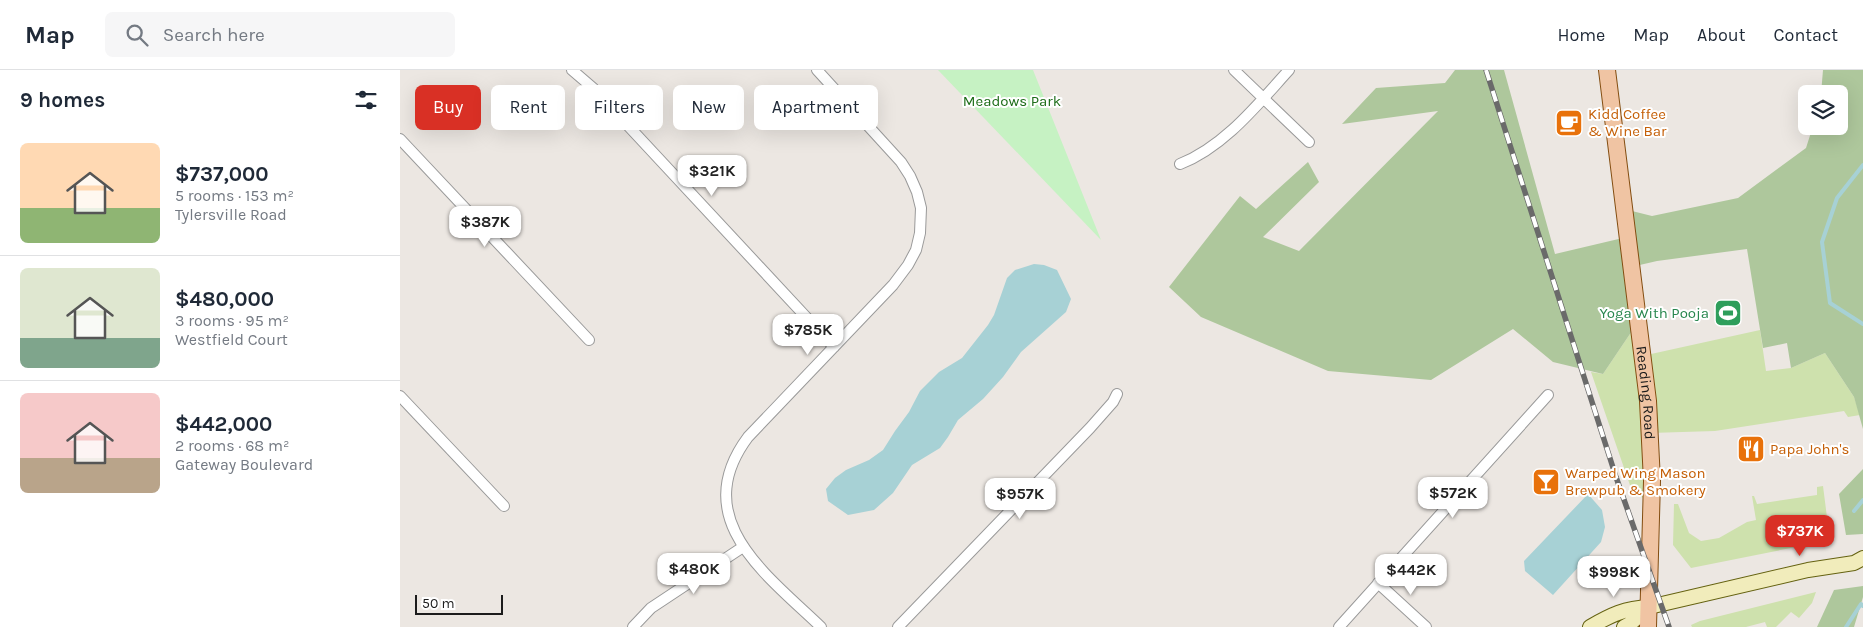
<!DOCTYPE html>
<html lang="en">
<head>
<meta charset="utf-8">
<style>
	:root { --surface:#fff; --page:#f6f6f7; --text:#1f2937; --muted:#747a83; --line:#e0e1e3; --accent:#d93025 }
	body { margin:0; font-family:Karla,sans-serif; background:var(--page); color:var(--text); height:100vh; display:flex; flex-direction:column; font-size:19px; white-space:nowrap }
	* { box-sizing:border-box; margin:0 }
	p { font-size:16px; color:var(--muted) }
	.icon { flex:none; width:28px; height:28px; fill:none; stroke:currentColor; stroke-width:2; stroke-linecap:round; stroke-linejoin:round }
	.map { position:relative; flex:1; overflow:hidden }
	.details { display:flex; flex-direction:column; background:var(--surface); width:400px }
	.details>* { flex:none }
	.top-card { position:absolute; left:15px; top:15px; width:475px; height:45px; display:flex; gap:10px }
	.buttons { position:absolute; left:1398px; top:15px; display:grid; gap:10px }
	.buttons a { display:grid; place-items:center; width:50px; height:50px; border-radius:8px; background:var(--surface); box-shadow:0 5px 20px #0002; font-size:25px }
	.scale { position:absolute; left:15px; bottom:12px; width:88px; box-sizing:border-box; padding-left:5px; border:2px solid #1c1c1c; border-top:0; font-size:14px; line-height:18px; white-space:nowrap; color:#1c1c1c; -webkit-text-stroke:4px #fff; paint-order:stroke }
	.price { position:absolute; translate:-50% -42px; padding:0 11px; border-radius:10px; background:#fff; color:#222; font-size:16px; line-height:32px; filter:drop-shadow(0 1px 2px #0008) }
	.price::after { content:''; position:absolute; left:50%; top:30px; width:15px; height:11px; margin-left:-8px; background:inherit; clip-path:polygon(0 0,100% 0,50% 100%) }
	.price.current { background:var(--accent); color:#fff }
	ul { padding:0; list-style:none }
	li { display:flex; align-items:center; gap:15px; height:125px; padding:0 20px }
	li+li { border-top:1px solid var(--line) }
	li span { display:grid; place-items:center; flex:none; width:140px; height:100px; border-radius:8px; color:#555 }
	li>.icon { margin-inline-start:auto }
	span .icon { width:60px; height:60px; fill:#fffc; stroke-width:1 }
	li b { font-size:21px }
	h2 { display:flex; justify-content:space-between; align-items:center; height:60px; padding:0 20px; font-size:21px }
	.pill { padding:0 18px; border-radius:8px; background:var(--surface); box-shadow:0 5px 20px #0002; font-size:18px; line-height:45px }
	.pill.current { background:var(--accent); color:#fff }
	header { display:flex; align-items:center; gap:30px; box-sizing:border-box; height:70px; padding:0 25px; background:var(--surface); border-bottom:1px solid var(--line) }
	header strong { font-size:24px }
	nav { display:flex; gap:28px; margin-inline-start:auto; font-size:18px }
	.search { width:350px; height:45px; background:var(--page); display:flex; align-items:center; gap:12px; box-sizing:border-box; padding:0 18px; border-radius:8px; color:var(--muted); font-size:19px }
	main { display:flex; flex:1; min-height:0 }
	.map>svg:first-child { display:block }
	.grass { fill:#cee1ad }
	.forest { fill:#aec79c }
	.park { fill:#c6f2c3 }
	.water { fill:#a7d1d5 }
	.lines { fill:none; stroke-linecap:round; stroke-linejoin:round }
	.stream { stroke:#a7d1d5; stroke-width:4 }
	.minor-casing { stroke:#999; stroke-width:12 }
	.secondary-casing { stroke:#656211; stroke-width:16 }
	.primary-casing { stroke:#834d10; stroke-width:18 }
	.minor { stroke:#fff; stroke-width:10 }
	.secondary { stroke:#f1ecbb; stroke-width:14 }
	.primary { stroke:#f0c4a3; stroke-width:16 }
	.rail-casing { stroke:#6a6a6a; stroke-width:5.5 }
	.rail { stroke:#fff; stroke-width:4; stroke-dasharray:11; stroke-linecap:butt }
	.labels { text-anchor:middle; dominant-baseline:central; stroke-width:4; stroke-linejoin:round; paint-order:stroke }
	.park-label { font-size:15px; fill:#1c6c17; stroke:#fff }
	.food-label { font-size:15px; fill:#c56008; stroke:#fff; text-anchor:start }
	.leisure-label { font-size:15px; fill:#27864d; stroke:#fff; text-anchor:end }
	.street-label { font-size:15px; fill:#1c1c1c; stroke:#fff }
</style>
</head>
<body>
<header>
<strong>Map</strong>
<div class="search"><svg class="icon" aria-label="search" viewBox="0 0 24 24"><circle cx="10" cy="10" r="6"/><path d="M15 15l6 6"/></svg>Search here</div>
<nav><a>Home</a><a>Map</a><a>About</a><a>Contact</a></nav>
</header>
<main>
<section class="details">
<h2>9 homes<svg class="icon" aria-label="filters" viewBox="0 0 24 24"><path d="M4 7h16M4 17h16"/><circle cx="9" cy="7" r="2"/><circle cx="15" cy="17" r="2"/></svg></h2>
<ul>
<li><span style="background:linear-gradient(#ffd9b3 65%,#8fb573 0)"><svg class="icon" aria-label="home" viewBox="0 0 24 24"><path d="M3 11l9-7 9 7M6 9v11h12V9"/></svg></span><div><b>$737,000</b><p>5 rooms · 153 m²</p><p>Tylersville Road</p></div></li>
<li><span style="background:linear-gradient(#dfe7d0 70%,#7fa58c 0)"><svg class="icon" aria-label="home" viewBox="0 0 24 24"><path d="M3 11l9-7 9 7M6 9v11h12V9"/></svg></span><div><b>$480,000</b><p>3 rooms · 95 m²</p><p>Westfield Court</p></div></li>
<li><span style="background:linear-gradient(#f6c9c9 65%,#b9a48a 0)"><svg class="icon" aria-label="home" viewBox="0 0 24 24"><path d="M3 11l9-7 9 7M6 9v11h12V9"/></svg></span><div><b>$442,000</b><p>2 rooms · 68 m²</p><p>Gateway Boulevard</p></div></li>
</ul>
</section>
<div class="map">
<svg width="1463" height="557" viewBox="0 0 1463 557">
	<rect width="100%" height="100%" fill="#ece7e2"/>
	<path class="grass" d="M1238 252 1242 286 1360 260 1366 301 1391 298 1425 283 1454 327 1460 345 1448 347 1444 341 1315 361 1250 363 1252 431 1233 424 1191 302 1203 304Z
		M1423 416 1429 463 1421 472 1291 498 1273 475 1274 434H1278L1289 463 1301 471 1319 468 1347 452 1356 450 1352 426H1354L1357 434 1417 425V417Z
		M1416 522 1412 533 1399 548 1391 542 1376 557H1367L1365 552 1346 557H1292L1291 555 1300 551Z"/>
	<path class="forest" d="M1055 0H1104L1155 184 1227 167 1224 139 1252 146 1338 128 1406 78 1413 56H1439V24H1421L1423 0H1463V359L1454 327 1425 283 1391 298 1387 273 1363 278 1347 179 1257 191 1231 197 1238 252 1203 304 1153 292 1113 259 1031 310 928 301 801 247 769 217 840 126 856 139 908 92 919 112 863 167 899 181 1038 41 942 54 976 18 1045 13Z
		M1463 399V464L1446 465 1439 424Z
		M1463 516V527L1454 557H1417L1434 520Z"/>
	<path class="park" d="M538 0H633L701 170Z"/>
	<path class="water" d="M634 194 644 195 657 200 671 229 666 242 621 282 603 307 583 329 558 350 548 367 540 378 512 395 493 423 474 440 448 445 428 431 426 419 435 408 446 400 469 390 483 380 495 361 509 342 520 321 539 302 562 288 588 255 594 245 607 208 615 200Z
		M1188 424 1202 440 1205 457 1201 472 1153 525 1125 501 1124 491Z"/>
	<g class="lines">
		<path class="stream" d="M1463 95 1437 128 1422 172 1430 233 1463 254
			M1454 441 1463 430
			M1446 557 1461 534 1463 536"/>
		<g class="minor-casing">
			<path id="minor" d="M172 0 193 18 434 277
				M417 0 501 92 510 106 517 122 521 138 520 163 516 180 508 195 493 215 348 367C287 449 367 505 421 557
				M834 0 909 72
				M0 69 189 270
				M780 94C824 77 858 34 889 0
				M0 326 104 436
				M978 513 1026 557
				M233 557 251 538 343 477
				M498 557 690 358 713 332 717 324
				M939 557 1148 325"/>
		</g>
		<g class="secondary-casing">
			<path id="secondary" d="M1190 557C1211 545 1225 538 1249 537L1408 500 1454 493 1463 488
				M1224 557 1231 553 1249 537"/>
		</g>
		<g class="primary-casing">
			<g id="primary">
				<path id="s1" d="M1207 0 1248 331 1252 411 1248 557"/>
			</g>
		</g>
		<use href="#minor" class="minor"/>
		<use href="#secondary" class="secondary"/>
		<use href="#primary" class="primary"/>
		<g class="rail-casing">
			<path id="rail" d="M1086 0 1216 407 1269 557"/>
		</g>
		<use href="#rail" class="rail"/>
	</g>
	<defs>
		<g id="cafe-square" transform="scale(1.4375)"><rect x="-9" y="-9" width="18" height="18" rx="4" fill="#e8710a" stroke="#fff"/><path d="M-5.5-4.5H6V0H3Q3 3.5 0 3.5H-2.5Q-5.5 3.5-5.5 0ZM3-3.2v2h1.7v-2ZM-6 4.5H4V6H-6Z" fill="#fff"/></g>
		<g id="stadium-square" transform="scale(1.4375)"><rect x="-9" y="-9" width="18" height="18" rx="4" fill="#2e9e5b" stroke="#fff"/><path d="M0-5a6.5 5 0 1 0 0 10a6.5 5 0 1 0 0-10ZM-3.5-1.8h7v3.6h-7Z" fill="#fff"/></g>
		<g id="restaurant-square" transform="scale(1.4375)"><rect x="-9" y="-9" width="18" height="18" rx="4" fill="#e8710a" stroke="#fff"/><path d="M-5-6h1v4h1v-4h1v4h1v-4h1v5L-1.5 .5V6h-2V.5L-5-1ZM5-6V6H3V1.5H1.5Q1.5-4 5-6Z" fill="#fff"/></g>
		<g id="bar-square" transform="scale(1.4375)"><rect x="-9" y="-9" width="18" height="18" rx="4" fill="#e8710a" stroke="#fff"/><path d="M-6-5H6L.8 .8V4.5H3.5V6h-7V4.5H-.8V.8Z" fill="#fff"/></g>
	</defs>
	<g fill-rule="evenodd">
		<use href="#cafe-square" x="1169" y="53"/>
		<use href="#stadium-square" x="1328" y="243"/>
		<use href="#restaurant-square" x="1351" y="379"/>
		<use href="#bar-square" x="1146" y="412"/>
	</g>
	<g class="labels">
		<g class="park-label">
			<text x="612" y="31">Meadows Park</text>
		</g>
		<g class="food-label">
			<text x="1188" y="44">Kidd Coffee<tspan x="1188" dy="17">&amp; Wine Bar</tspan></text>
			<text x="1370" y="379">Papa John's</text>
			<text x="1165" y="403">Warped Wing Mason<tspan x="1165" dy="17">Brewpub &amp; Smokery</tspan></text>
		</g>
		<g class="leisure-label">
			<text x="1309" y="243">Yoga With Pooja</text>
		</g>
		<g class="street-label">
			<text stroke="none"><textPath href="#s1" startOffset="325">Reading Road</textPath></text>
		</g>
	</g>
</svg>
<div class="buttons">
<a><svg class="icon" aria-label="layers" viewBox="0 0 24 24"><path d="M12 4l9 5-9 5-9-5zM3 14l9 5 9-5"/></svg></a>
</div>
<div class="scale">50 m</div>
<b class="price" style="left:312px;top:127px">$321K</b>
<b class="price" style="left:85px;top:178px">$387K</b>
<b class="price" style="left:408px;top:286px">$785K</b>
<b class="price" style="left:1053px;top:449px">$572K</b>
<b class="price" style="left:620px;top:450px">$957K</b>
<b class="price current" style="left:1400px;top:487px">$737K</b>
<b class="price" style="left:294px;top:525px">$480K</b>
<b class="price" style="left:1011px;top:526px">$442K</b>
<b class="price" style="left:1214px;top:528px">$998K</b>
<div class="top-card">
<a class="pill current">Buy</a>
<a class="pill">Rent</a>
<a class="pill">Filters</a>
<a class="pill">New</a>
<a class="pill">Apartment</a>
</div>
</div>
</main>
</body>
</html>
